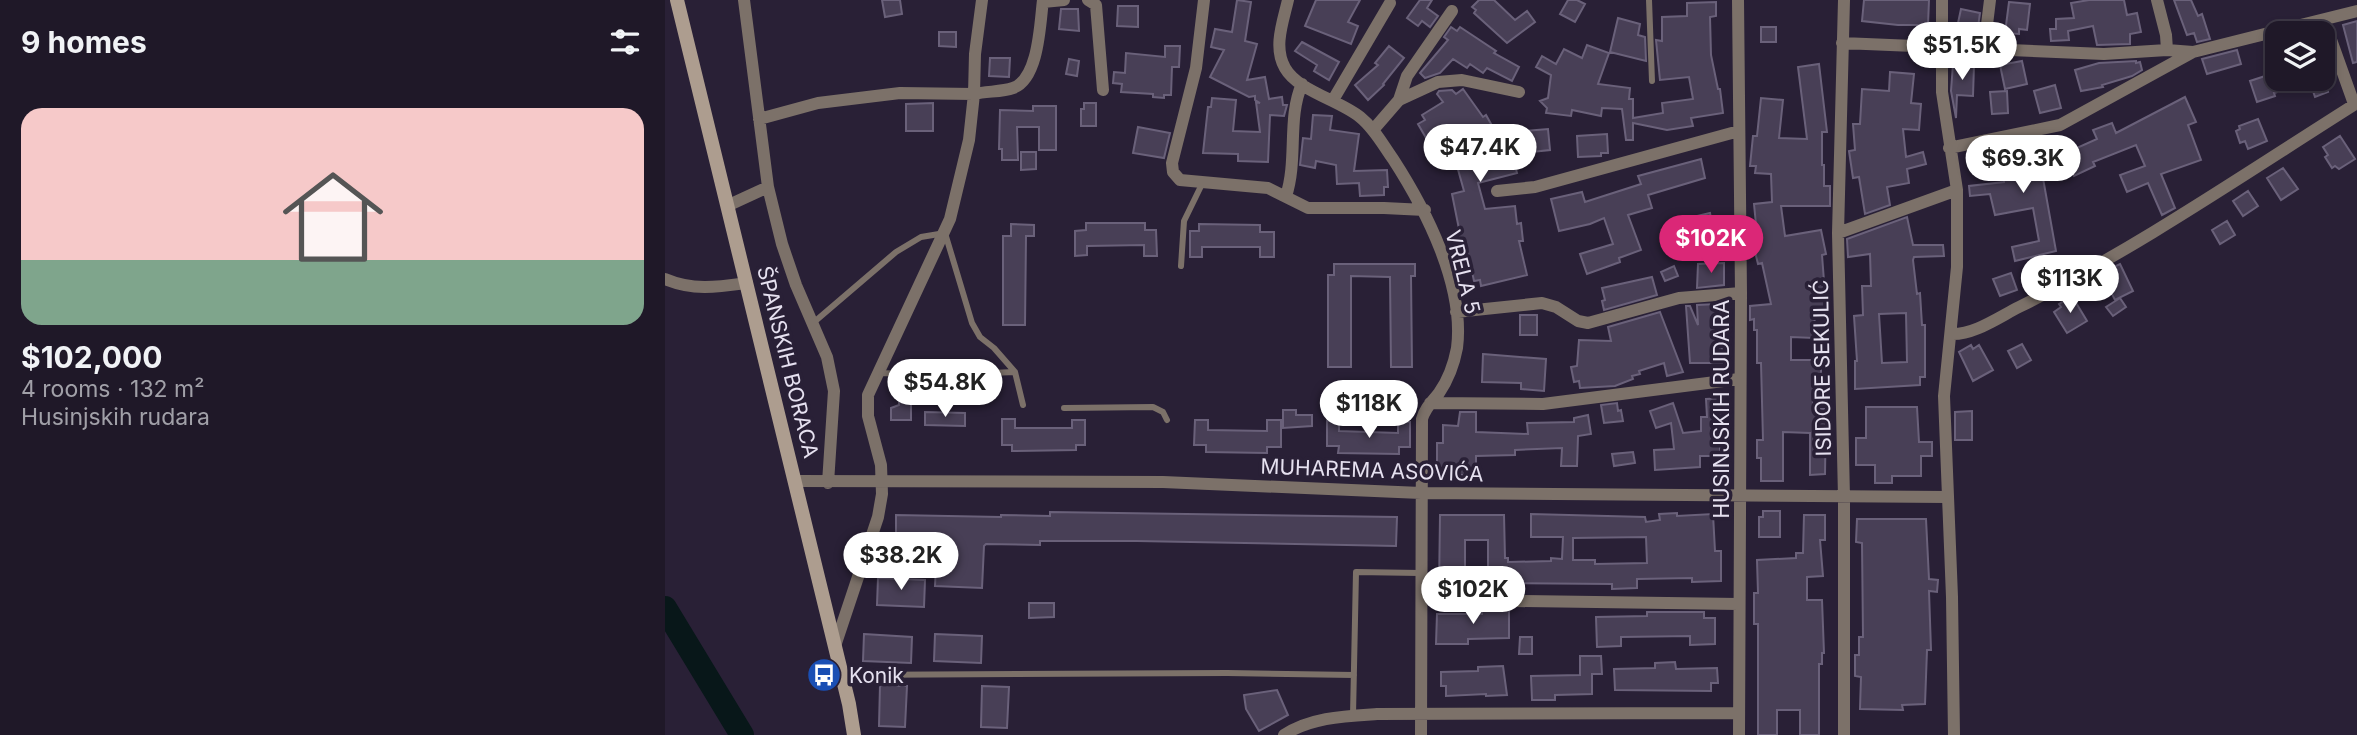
<!DOCTYPE html>
<html lang="en">
<head>
<meta charset="utf-8">
<style>
	:root { --surface:#1f1828; --page:#2c2534; --text:#f1f3f6; --muted:#a1a0a8; --line:#3c3745; --accent:#db2777 }
	body { margin:0; font-family:Inter,sans-serif; background:var(--page); color:var(--text); height:100vh; display:flex; flex-direction:column; font-size:26px; white-space:nowrap }
	* { box-sizing:border-box; margin:0 }
	p { font-size:23px; color:var(--muted) }
	.icon { flex:none; width:38px; height:38px; fill:none; stroke:currentColor; stroke-width:2; stroke-linecap:round; stroke-linejoin:round }
	.map { position:relative; flex:1; overflow:hidden }
	.panel { display:flex; flex-direction:column; background:var(--surface); width:665px }
	.panel>* { flex:none }
	.buttons { position:absolute; left:1600px; top:21px; display:grid; gap:14px }
	.buttons a { display:grid; place-items:center; width:70px; height:70px; border-radius:14px; background:var(--surface); box-shadow:0 4px 10px #0003,0 0 0 2px var(--line); font-size:35px }
	.price { position:absolute; translate:-50% -60px; padding:0 16px; border-radius:24px; background:#fff; color:#222; font-size:23px; line-height:46px; filter:drop-shadow(0 2px 4px #0008) }
	.price::after { content:''; position:absolute; left:50%; top:42px; width:21px; height:16px; margin-left:-10px; background:inherit; clip-path:polygon(0 0,100% 0,50% 100%) }
	.price.on { background:var(--accent); color:#fff }
	ul { padding:0; list-style:none }
	li { display:grid; align-content:center; gap:14px; height:371px; padding:0 21px }
	li span { display:grid; place-items:center; height:217px; border-radius:21px; color:#555 }
	li>.icon { margin-inline-start:auto }
	span .icon { width:126px; height:126px; fill:#fffc; stroke-width:1 }
	li b { font-size:30px }
	h2 { display:flex; justify-content:space-between; align-items:center; height:84px; padding:0 21px; font-size:30px }
	main { display:flex; flex:1; min-height:0 }
	.map>svg:first-child { display:block }
	.lines { fill:none; stroke-linecap:round; stroke-linejoin:round }
	.river { stroke:#081719; stroke-width:24 }
	.building { fill:#483f56; stroke:#6a617a; stroke-width:2; fill-rule:evenodd }
	.service { stroke:#7c7169; stroke-width:6 }
	.minor { stroke:#7c7169; stroke-width:12 }
	.secondary { stroke:#ad9d8f; stroke-width:14 }
	.labels { text-anchor:middle; dominant-baseline:central; stroke-width:7; stroke-linejoin:round; paint-order:stroke }
	.street-label { font-size:21px; fill:#e6e1f0; stroke:#292036 }
	.poi-label { font-size:21px; fill:#e6e1f0; stroke:#292036; text-anchor:start }
</style>
</head>
<body>
<main>
<section class="panel">
<h2>9 homes<svg class="icon" aria-label="filters" viewBox="0 0 24 24"><path d="M4 7h16M4 17h16"/><circle cx="9" cy="7" r="2"/><circle cx="15" cy="17" r="2"/></svg></h2>
<ul>
<li><span style="background:linear-gradient(#f6c9c9 70%,#7fa58c 0)"><svg class="icon" aria-label="home" viewBox="0 0 24 24"><path d="M3 11l9-7 9 7M6 9v11h12V9"/></svg></span><div><b>$102,000</b><p>4 rooms · 132 m²</p><p>Husinjskih rudara</p></div></li>
</ul>
</section>
<div class="map">
<svg width="1692" height="735" viewBox="0 0 1692 735">
	<rect width="100%" height="100%" fill="#292036"/>
	<g class="lines">
		<path class="river" d="M0 608 77 735"/>
	</g>
	<path class="building" d="M217 0H235L237 14 220 17Z
		M572 0 586 2 580 41 592 44 582 80 600 77 604 99 617 97 618 105H622L619 116 605 115 603 162 573 161V154L538 153 543 107H546L547 98 571 100 568 131 595 132 591 102 595 103 590 100V96L584 97 545 77 559 50 546 47 550 29 567 32Z
		M651 0H695L683 22 693 26 686 44 640 26Z
		M755 0H767L762 8 773 16 765 27 757 21 753 26 742 18Z
		M814 0H829L850 20 862 11 870 22 842 43 809 13 811 10 807 7Z
		M903 0H912L920 4 910 22 895 14Z
		M1199 0H1264L1263 25H1233L1197 21Z
		M1424 0H1459L1462 15 1472 13 1476 32 1465 34V44L1432 45 1428 26 1403 31 1404 40 1386 41 1385 29H1391V19L1409 18 1406 3Z
		M1509 0H1526L1533 16 1537 14 1545 39 1532 42 1529 33 1522 35Z
		M1051 2V16L1045 17 1046 55 1053 89H1055L1058 113 1026 118 1028 126 1002 130 968 123V140H961L957 109 937 108 936 116 907 110 906 116 881 113 882 108 875 101 883 98 886 75 871 67 877 56 891 64 899 49 917 58 922 45 944 53 933 84 965 88 964 99H968V118L998 113 997 103 1028 99 1024 77 995 80 991 40 997 41V17L1022 16V3Z
		M1344 2 1365 4 1362 30 1354 29V34L1340 33Z
		M453 6H473V27L452 26Z
		M396 9H413L414 31 394 29Z
		M1296 9 1315 13 1313 27 1293 23Z
		M953 18 975 24 973 35 980 37 981 61 945 52Z
		M1692 21V62L1688 63 1678 25Z
		M786 27 792 31 795 27 831 51 829 53 854 67 847 81 822 68 818 73 805 64 802 68 788 59 775 73 760 78 755 73 783 40 779 37Z
		M1096 27H1111V42H1096Z
		M274 32H291V47L274 46Z
		M637 42 674 62 664 80 649 71 652 65 630 51Z
		M500 46H515L514 67H507L506 95H499V98L488 97V94L456 92 457 84 448 83 449 72 460 73 461 53 500 57Z
		M724 46 739 58 718 84 719 85 703 100 690 85 713 65 710 63Z
		M1572 50 1576 64 1542 74 1537 59Z
		M325 58H345L344 77 324 76Z
		M404 59 414 61 412 76 401 74Z
		M1357 61 1362 84 1340 89 1335 65Z
		M1471 61V63L1475 62 1477 70 1467 76 1437 85 1438 87 1416 91 1410 70 1434 63Z
		M1154 64 1162 132H1157V165H1159V186H1165V206H1116L1120 236 1156 230 1161 254 1157 255 1161 307 1150 308 1149 338 1126 337V360H1156V382H1148V409H1161L1160 474 1145 475V433L1118 432V481H1096V458H1092V440H1098L1096 363H1092V330H1089V319L1085 320V306L1106 304 1097 263 1093 264 1090 252 1085 253 1084 240 1087 239V236L1092 235 1089 204 1107 202 1106 174 1090 173 1091 166H1085L1088 136H1092L1096 98 1118 100 1114 138 1142 139 1133 67Z
		M1288 64 1309 65 1308 96 1292 95 1291 118 1286 91Z
		M1225 72 1249 74 1246 103 1256 104 1254 130 1238 129 1241 157 1258 152 1261 164 1242 169 1244 183 1222 187 1225 205 1200 214 1194 177 1188 178 1184 151 1190 150 1188 124H1195L1197 89 1224 91Z
		M1603 75 1604 79 1608 78 1612 92 1609 93 1610 96 1592 102 1585 81Z
		M1644 79H1659L1663 92 1650 97Z
		M1390 85 1396 108 1375 113 1369 91Z
		M798 89 818 117 821 115 839 147 861 142 860 131 883 129 885 150 847 154 852 173 813 183 820 209 850 206 852 224 856 223 858 241H854L862 275 816 286 815 280 809 281 802 248 794 249V245L787 246 786 235 795 234 787 194 799 191 792 166 787 167 786 163 777 166 772 147 768 150 753 124 760 120 757 115 778 102 772 94 774 91 787 90 791 94Z
		M1342 91 1343 113 1327 114 1325 92Z
		M1520 97 1531 122 1523 125 1536 160 1496 174 1510 208 1497 215 1483 183 1462 192 1455 175 1480 166 1471 145 1428 162 1430 166 1409 176 1400 157 1406 154 1405 151 1432 139 1428 130 1447 123 1451 133Z
		M268 103V131H241V104Z
		M419 103H431V126H416V109H419Z
		M368 106H391V150H374V127H352L353 160H337V149H334L335 110 368 111Z
		M648 115 667 116 665 130 694 134 689 171 722 170 723 187H719V195L695 196 694 183 672 184 671 165 651 161 650 168 635 165 638 138 646 139Z
		M1593 119 1602 141 1583 149 1580 141 1575 143 1571 131 1575 129 1574 126Z
		M473 127 505 133 499 158 468 153Z
		M942 134 943 153H936V156L913 157 912 136Z
		M1675 136 1690 159 1674 169 1670 166 1667 168 1660 157 1663 155 1658 147Z
		M1371 139 1391 251 1350 261 1347 247 1374 241 1368 208 1330 215 1325 194 1305 196 1304 186 1339 182 1337 162H1341L1339 146Z
		M356 152H371V169L356 170Z
		M1036 159 1040 178 983 195 987 208 963 215 976 250 954 258 955 262 922 274 915 254 948 244 939 218 925 224 894 231 886 199 917 192 920 202 976 184 973 176Z
		M1618 168 1633 189 1616 200 1602 178Z
		M1583 191 1593 206 1578 216 1568 201Z
		M1045 213 1049 234 1030 238 1029 234 1004 245 997 230 1028 217Z
		M1242 217 1248 245H1278L1279 256 1249 257 1248 260 1252 294 1255 293 1257 325H1260V377H1255V385L1190 389V361H1192L1189 316 1198 315 1197 286H1206L1205 254 1183 257 1182 239ZM1241 313 1242 362 1217 363 1214 314Z
		M1562 221 1570 235 1555 244 1547 230Z
		M421 223H480V230H491L492 256H479V245L422 246V255L410 256V231L421 230Z
		M346 224 369 225V236H361L360 325H338V236H346Z
		M534 224 595 225V232H609V257H595V247H537V257H525V231H534Z
		M1059 263V285L1032 288 1033 264Z
		M669 264H750V276H746L747 367H726L725 277 686 276V367H663V275H669Z
		M1455 264 1468 291 1450 300 1436 273Z
		M1009 266 1013 276 1000 281 996 272Z
		M1346 273 1352 290 1335 296 1328 279Z
		M987 277 992 295 939 310 937 301 940 300 937 288Z
		M1407 296 1422 321 1402 333 1389 312 1396 307 1394 304Z
		M1455 298 1461 307 1448 316 1441 307Z
		M1052 304 1053 317 1062 316 1063 330 1057 331V363H1025L1021 306H1025L1033 325 1032 305Z
		M995 312 1018 372 1002 376 999 363 974 371 975 374 967 376 968 379 950 386 915 388 914 381 909 382 906 367 912 366 914 340 946 341 943 327Z
		M855 315H872V335H855Z
		M1357 344 1366 360 1352 368 1343 351Z
		M1306 345 1308 349 1314 345 1328 370 1308 381 1294 352Z
		M818 354 881 359 879 391 856 389V383L817 382Z
		M1059 398 1060 437 1055 438V456H1035V467L990 470 989 450 1009 449 1006 423 991 428 985 411 1008 403 1018 433 1036 431V417H1042L1041 399Z
		M246 399V420H226V408L234 405V400Z
		M952 403 953 411 956 410 958 421 939 423 936 405Z
		M1201 407H1252L1254 442H1267V456H1256V476H1227V483H1210V465H1191V438H1201Z
		M618 410H631V415H647V426L618 428Z
		M1307 411V440H1290V412Z
		M260 412 300 413V426L260 425Z
		M795 412H811V432L863 434 862 423 909 422V418L923 415 926 434 913 436 912 466H896L897 448 850 450V455L811 456V475H772V443H778V425L793 426Z
		M337 419H350V428H407V420H420V445H411V450L347 451V445H337Z
		M530 420H543V430L602 431V420H616V447H602V453L541 452V445H529Z
		M662 421H674V431L733 433V421L745 422V447H734V454L673 453 674 446H662Z
		M968 452 970 463 949 466 947 454Z
		M1098 511H1115V537H1094V517H1098Z
		M385 512 732 517 731 546 472 541H375V545L321 544 319 546 317 588 270 586 272 545 231 544V515L336 517V515L385 516Z
		M1012 513V516L1048 514 1050 551H1056V581L1027 582V578L972 579V588L947 589V584L823 583V540H800V590L774 589 775 515H839L840 558H843V562L886 561V558L897 559 898 537H866V514L980 517 981 522 995 520 994 514ZM981 537 982 563 930 564V560H908V538Z
		M1139 515H1160V540H1155L1158 576 1142 577V600H1157L1159 653H1157V664H1154V735H1135V710H1112V735H1093V624H1089V593H1093L1092 560 1131 558V553H1138Z
		M1192 519H1261L1264 579 1273 580 1272 592 1264 591 1266 650H1262L1260 704 1237 705 1238 710 1195 709 1196 677 1190 676V655H1194V637H1198L1197 543 1191 542Z
		M213 578 260 580 259 607 212 605Z
		M364 603H389V617L364 618Z
		M817 607H844V638L803 639V644H771L772 614H817Z
		M982 612H1039V618H1050V644L1025 645V636L956 637V646L932 647 931 617 982 616Z
		M199 634 247 637 246 663 198 661Z
		M270 634 317 636 316 663 269 661Z
		M855 637H867V654H854Z
		M915 656H936L937 674H927V694L890 695V700H867L866 676 915 675Z
		M1010 662 1011 669 1052 668 1053 683H1046V691L950 690 949 669 990 668V663Z
		M838 666 842 695 821 696V694L781 696V686H776V672L813 671V667Z
		M215 685 242 686 240 727 214 726Z
		M317 686 344 687 342 728 316 727Z
		M612 690 623 715 594 731 581 709 579 695Z"/>
	<g class="lines">
		<path class="service" d="M984 0 987 81
			M516 266 519 221 538 182
			M148 323 231 252 256 237 280 233 307 323 315 337 329 348 350 372 358 405
			M213 373 274 375 350 372
			M399 408 488 407 498 412 502 420
			M177 675 562 673 689 675
			M688 715 691 572 755 573"/>
		<path class="minor" d="M79 0 103 187 117 244 131 285 162 357 169 391 163 483
			M423 0 431 5 438 90
			M539 0 531 68 507 163 508 172 515 180 603 188 643 208H719L760 210
			M623 0C618 22 608 47 620 68 633 91 674 100 695 117 709 128 718 145 728 159 761 210 800 286 792 348 789 364 783 380 774 393 767 402 760 408 757 419L756 735
			M1073 0 1076 293 1074 735
			M1277 0V92L1292 190V267L1279 396 1287 597 1289 735
			M1492 0 1501 35 1502 50
			M378 2 399 0
			M1659 20 1689 104
			M1177 43 1439 54 1502 50 1528 52 1692 11
			M1319 49 1325 0
			M668 100 725 3
			M734 100 742 76 787 11
			M94 119 153 103 235 93 309 94 310 54 317 0
			M708 130 734 100 773 82 797 80 854 92
			M1284 148 1395 125 1528 52
			M832 191 870 187 1074 131
			M621 196C633 160 622 118 637 84
			M64 205 103 187
			M1173 233 1292 190
			M0 279C28 291 53 287 82 283
			M791 312 877 303 891 307 913 321 923 323 1014 298 1076 293
			M1286 334C1309 335 1334 317 1354 307 1472 248 1581 173 1692 103
			M765 403 878 404 1074 379
			M130 481 498 482 756 493 1282 497
			M850 601 1074 604
			M170 646 213 517 217 494 216 465 203 416V395L285 219 304 140 309 94C322 91 337 92 348 88 374 79 375 23 378 0
			M619 735C646 717 681 716 712 714L1074 713
			M1179 735V497L1173 233 1179 0"/>
		<path class="secondary" d="M12 0 184 704 189 735"/>
	</g>
	<defs>
		<g id="bus-disc" transform="scale(1.75)"><circle r="9.5" fill="#1a4fb4" stroke="#292036"/><path d="M-5-6H5V4H4V6H2V4H-2V6H-4V4H-5ZM-3.5-4V0h7V-4ZM-3.5 1.2v1.5H-2V1.2ZM2 1.2v1.5H3.5V1.2Z" fill="#fff"/></g>
	</defs>
	<g fill-rule="evenodd">
		<use href="#bus-disc" x="159" y="675"/>
	</g>
	<g class="labels">
		<g class="street-label">
			<text transform="translate(798 272) rotate(76)">VRELA 5</text>
			<text transform="translate(123 362) rotate(76)">ŠPANSKIH BORACA</text>
			<text transform="translate(1157 368) rotate(-91)">ISIDORE SEKULIĆ</text>
			<text transform="translate(1056 409) rotate(-90)">HUSINJSKIH RUDARA</text>
			<text transform="translate(707 470) rotate(2)">MUHAREMA ASOVIĆA</text>
		</g>
		<g class="poi-label">
			<text x="184" y="675">Konik</text>
		</g>
	</g>
</svg>
<div class="buttons">
<a><svg class="icon" aria-label="layers" viewBox="0 0 24 24"><path d="M12 4l9 5-9 5-9-5zM3 14l9 5 9-5"/></svg></a>
</div>
<b class="price" style="left:1297px;top:82px">$51.5K</b>
<b class="price" style="left:815px;top:184px">$47.4K</b>
<b class="price" style="left:1358px;top:195px">$69.3K</b>
<b class="price on" style="left:1046px;top:275px">$102K</b>
<b class="price" style="left:1405px;top:315px">$113K</b>
<b class="price" style="left:280px;top:419px">$54.8K</b>
<b class="price" style="left:704px;top:440px">$118K</b>
<b class="price" style="left:236px;top:592px">$38.2K</b>
<b class="price" style="left:808px;top:626px">$102K</b>
</div>
</main>
</body>
</html>
